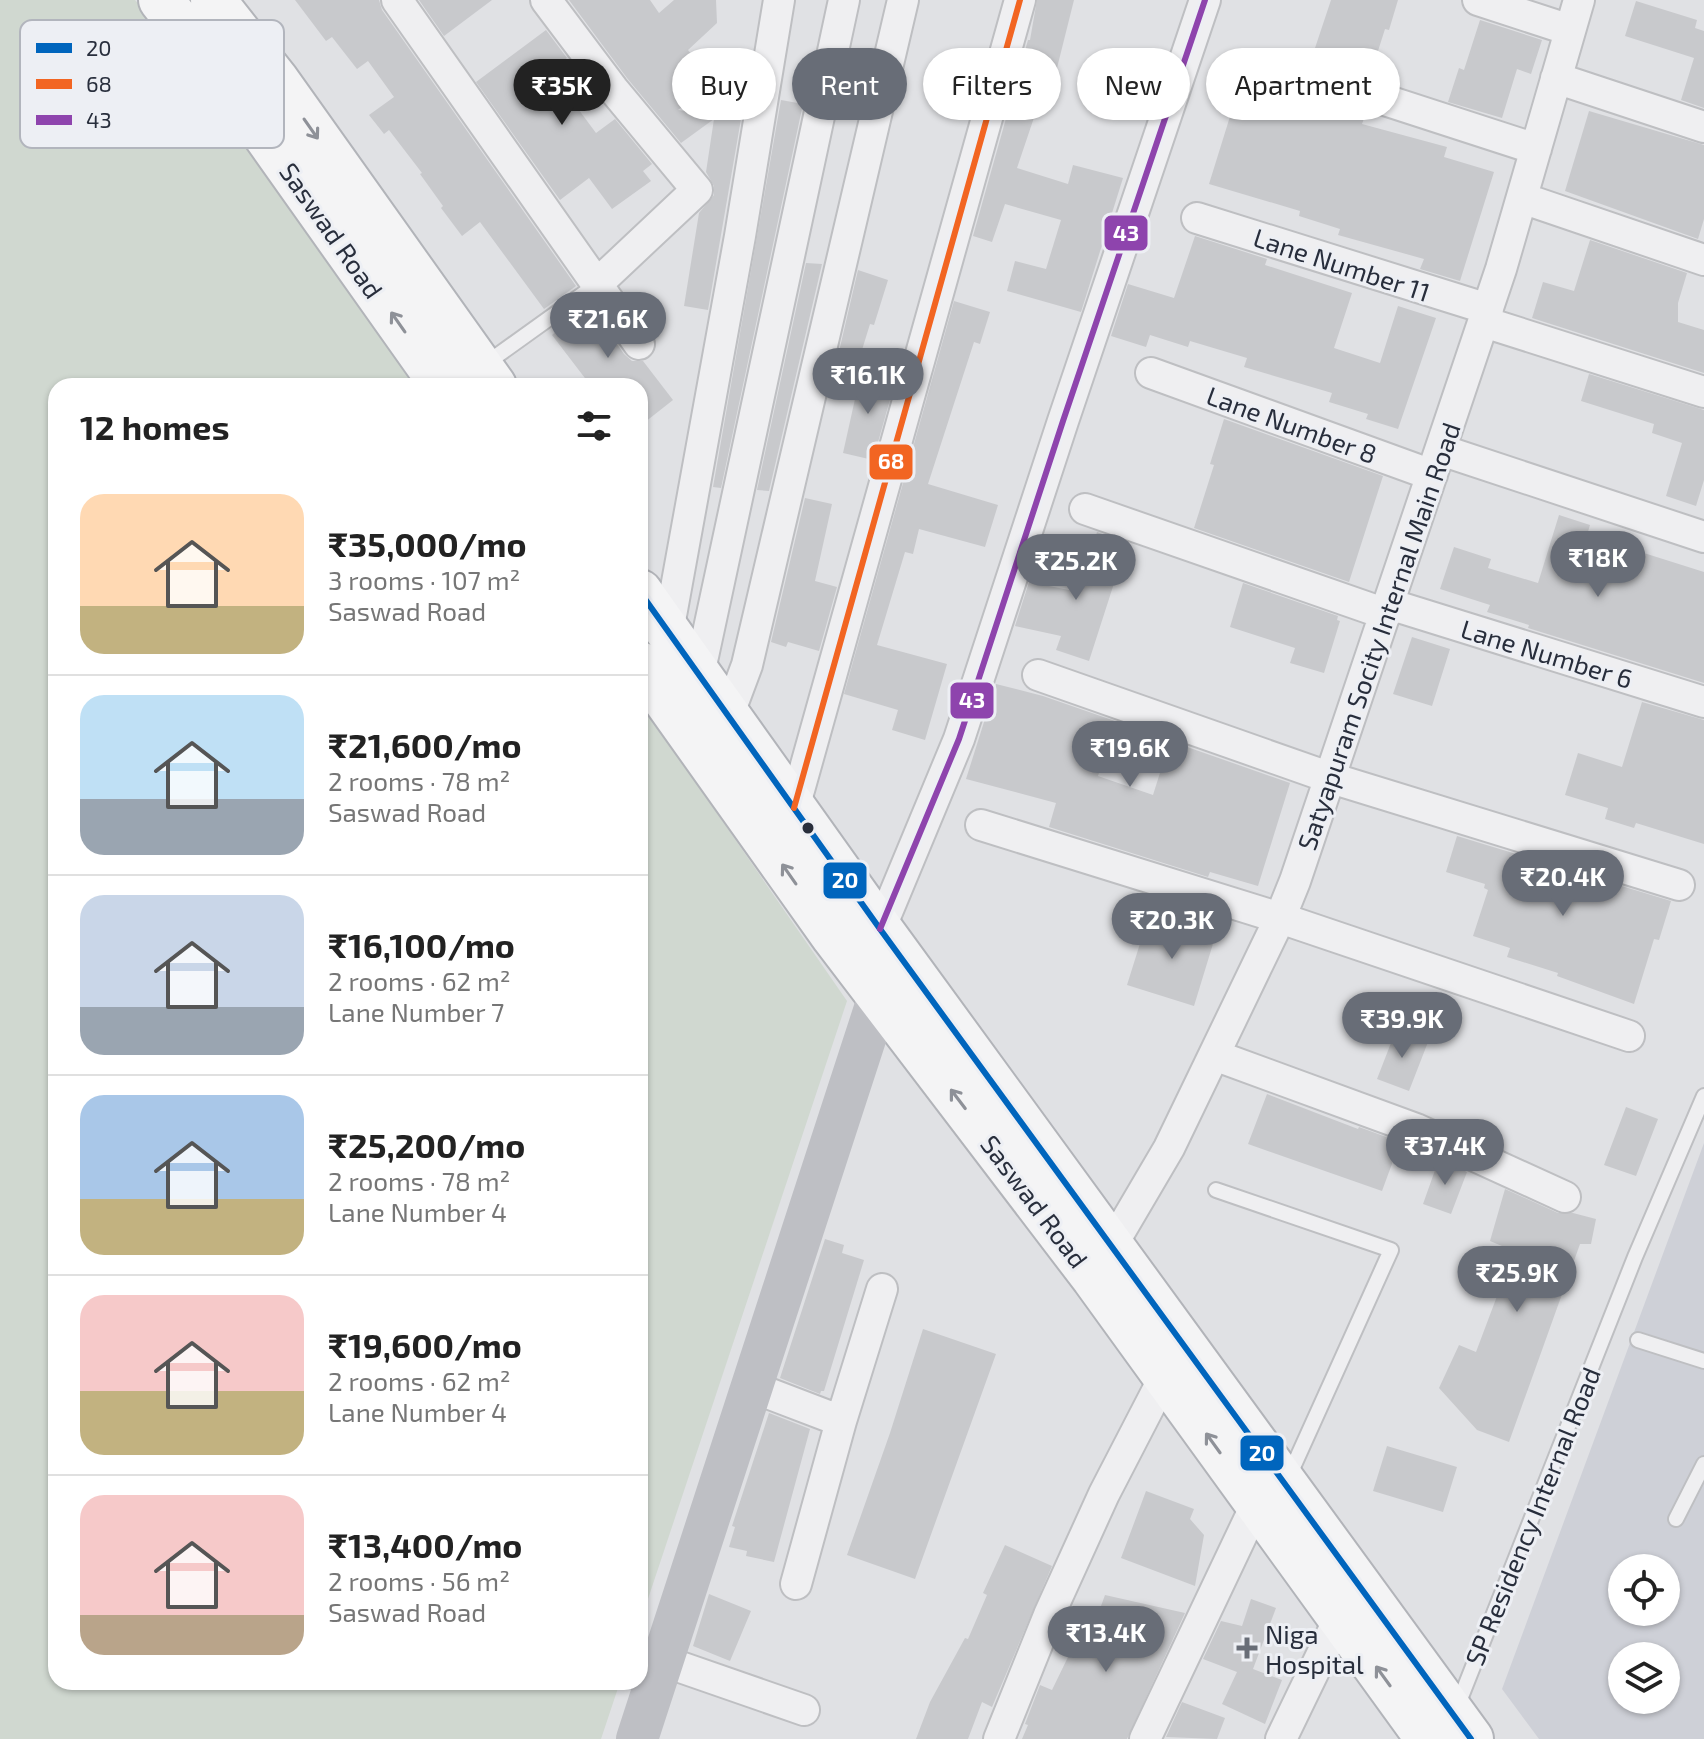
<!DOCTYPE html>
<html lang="en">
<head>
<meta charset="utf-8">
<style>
	:root { --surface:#fff; --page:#f2f2f2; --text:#222; --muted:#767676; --line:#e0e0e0; --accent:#686d77 }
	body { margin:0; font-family:"Exo 2",sans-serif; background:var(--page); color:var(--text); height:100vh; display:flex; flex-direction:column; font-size:30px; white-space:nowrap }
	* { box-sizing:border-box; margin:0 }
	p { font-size:26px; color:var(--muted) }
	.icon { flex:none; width:44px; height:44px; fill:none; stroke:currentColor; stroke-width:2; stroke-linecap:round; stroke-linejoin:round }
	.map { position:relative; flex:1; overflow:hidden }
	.sheet { position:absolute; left:48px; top:378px; width:600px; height:1312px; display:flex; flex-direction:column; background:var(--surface); border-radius:24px; box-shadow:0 2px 6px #0004 }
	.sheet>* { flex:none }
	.banner { position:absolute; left:672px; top:48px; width:760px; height:72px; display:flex; gap:16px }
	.buttons { position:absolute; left:1608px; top:1554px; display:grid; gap:16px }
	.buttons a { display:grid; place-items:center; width:72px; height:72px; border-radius:50%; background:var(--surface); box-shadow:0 2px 6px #0004; font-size:40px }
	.price { position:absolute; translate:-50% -68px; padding:0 18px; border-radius:28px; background:var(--accent); color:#fff; font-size:26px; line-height:52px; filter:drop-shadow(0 2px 4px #0008) }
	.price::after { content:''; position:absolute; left:50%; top:48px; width:24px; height:18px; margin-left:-12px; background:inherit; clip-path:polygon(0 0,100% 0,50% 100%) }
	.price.active { background:#222; color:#fff }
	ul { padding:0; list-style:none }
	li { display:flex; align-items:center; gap:24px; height:200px; padding:0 32px }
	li+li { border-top:2px solid var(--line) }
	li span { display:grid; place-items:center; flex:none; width:224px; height:160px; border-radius:24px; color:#555 }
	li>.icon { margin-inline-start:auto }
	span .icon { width:96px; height:96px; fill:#fffc; stroke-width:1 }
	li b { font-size:34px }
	h2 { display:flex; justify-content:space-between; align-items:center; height:96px; padding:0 32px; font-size:34px }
	.chip { padding:0 28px; border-radius:36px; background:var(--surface); box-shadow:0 2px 6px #0004; font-size:28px; line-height:72px }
	.chip.active { background:var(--accent); color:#fff }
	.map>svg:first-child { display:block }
	.built { fill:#ced0d7; fill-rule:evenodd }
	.green { fill:#d0d8d0 }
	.building { fill:#c8c9cc }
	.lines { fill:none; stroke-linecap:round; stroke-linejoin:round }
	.lane-casing { stroke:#bebfc2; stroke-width:18 }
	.street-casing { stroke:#bebfc2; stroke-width:34 }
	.highway-casing { stroke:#b2b4b9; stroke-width:48 }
	.lane { stroke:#efeff1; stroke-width:14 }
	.street { stroke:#efeff1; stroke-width:30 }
	.secondary { stroke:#bebfc4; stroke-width:42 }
	.highway { stroke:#f4f4f5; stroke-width:44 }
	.bus-1-casing { stroke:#edeff4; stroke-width:12 }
	.bus-2-casing { stroke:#edeff4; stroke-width:12 }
	.bus-3-casing { stroke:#edeff4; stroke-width:12 }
	.bus-1 { stroke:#0065bd; stroke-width:6 }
	.bus-2 { stroke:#f26522; stroke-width:6 }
	.bus-3 { stroke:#8e44ad; stroke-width:6 }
	.oneway { stroke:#8e9198 }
	.bus-dot { fill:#282e3c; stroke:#edeff4; stroke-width:3 }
	.poi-dot { fill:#686d77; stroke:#edeff4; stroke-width:3 }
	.labels { text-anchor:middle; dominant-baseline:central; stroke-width:6; stroke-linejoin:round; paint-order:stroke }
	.street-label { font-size:26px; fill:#282e3c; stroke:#edeff4 }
	.poi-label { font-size:26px; fill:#282e3c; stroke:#edeff4; text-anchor:start }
	.key { fill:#edeff4; stroke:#b2b5bd; stroke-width:2 }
	.key-label { font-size:22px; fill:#282e3c }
	.line-badge { stroke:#edeff4; stroke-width:3 }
	.badge-label { font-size:22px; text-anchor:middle; font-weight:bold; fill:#fff }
</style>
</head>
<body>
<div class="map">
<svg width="1704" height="1739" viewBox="0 0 1704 1739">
	<rect width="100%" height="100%" fill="#e0e1e4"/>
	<path class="built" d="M1704 1143V1739H1539L1502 1689ZM1622 1568H1666V1612H1622ZM1622 1656H1666V1700H1622Z"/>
	<path class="green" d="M0 0H135L217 92 421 386H56V1682H620L601 1739H0Z
		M640 702 847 1001 640 1623Z"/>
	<path class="building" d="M295 0H379L382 10 576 286 544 309 480 222 462 236 441 208 443 206 420 174 422 173 389 130 384 134 369 115 394 97 368 61 357 69 332 37 326 41Z
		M419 0H492L444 36Z
		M569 0H650L659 13 674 0H716L717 23 688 50 714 83 678 110 741 119 708 310 684 306 699 213 714 195V186L706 172 714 119 681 143 627 78Z
		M1037 0H1074L1053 84 1046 82 1017 168 1068 184 1073 165 1123 178 1081 312 1007 291 1015 261 1046 269 1061 220 1005 204 992 242 973 236 1028 40H1030Z
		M1331 0H1398L1389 30 1385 29 1370 76 1312 57Z
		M1636 1 1697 20 1695 28 1704 31V108L1681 100 1694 58 1625 36Z
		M1480 20 1542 40 1531 74 1517 69 1502 118 1448 102 1459 68 1464 70Z
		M546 30 567 58 550 71 596 133 615 119 652 164 643 171 651 181 612 209 589 178 560 200 476 82Z
		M1246 65 1266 71 1270 80 1277 84 1366 113 1362 124 1447 147 1444 157 1494 172 1460 281 1420 269 1424 259 1338 235 1340 229 1299 216 1300 211 1209 184Z
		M781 100 803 104 721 488 713 487Z
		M1589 111 1704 145V219L1698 239 1565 191Z
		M1195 236 1267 259 1265 265 1352 293 1334 348 1380 363 1398 306 1436 318 1398 429 1366 419 1368 414 1329 402 1332 393 1244 367 1247 358 1190 341 1188 347 1150 335 1146 347 1111 336 1128 284 1174 298Z
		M1590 240 1687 273 1678 303V322L1704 330V373L1532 318 1543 282 1574 291Z
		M806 263 822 264 769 491 757 490Z
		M858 270 888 280 874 325 870 324 853 379 834 373Z
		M954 301 990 312 980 344 974 342 928 484 998 505 985 547 919 529 913 554 905 552 877 645 947 664 925 740 892 730 898 710 844 694Z
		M588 303 624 354 632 361H643L673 400 640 426V386H591L552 335 559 329 556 325Z
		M861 372 895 382 873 460 843 453Z
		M1589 374 1704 410V480L1696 506 1666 496 1682 443 1652 433 1654 424 1581 401Z
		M1224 419 1383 476 1349 582 1194 528 1214 465 1210 464Z
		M805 498 832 504 815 581 837 587 819 651 788 642 786 647 771 642Z
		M1559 515 1590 525 1587 535 1704 572V683L1528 628 1529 625 1487 612 1490 605 1440 589 1454 547 1491 559 1488 568 1538 583Z
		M1097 532 1127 543 1089 661 1056 650 1061 636 1015 626 1029 582 1079 592Z
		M1243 583 1338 616 1337 620 1340 621 1324 673 1290 663 1295 648 1230 627Z
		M1412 637 1450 649 1432 706 1393 694Z
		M996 684 1043 696 1115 721 1098 776 1153 795 1170 741 1290 783 1258 886 1210 872 1208 877 1049 827 1056 803 966 779Z
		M1642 702 1704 720V844L1636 823 1634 828 1605 819 1608 808 1565 795 1578 753 1622 767Z
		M1457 836 1671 901 1659 940 1654 939 1634 1004 1557 976 1558 973 1507 957 1510 948 1473 936 1488 890 1484 888 1485 884 1446 872Z
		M1148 918 1180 927 1181 923 1216 934 1194 1006 1127 985Z
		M1396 1030 1428 1042 1409 1091 1377 1079Z
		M1267 1094 1358 1129 1359 1127 1400 1142 1382 1191 1248 1144Z
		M1626 1107 1658 1119 1636 1176 1604 1165Z
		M1439 1159 1467 1172 1451 1214 1423 1204Z
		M1505 1189 1558 1213H1573L1596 1219 1591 1244H1580L1509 1442 1477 1430 1439 1388 1459 1345 1476 1352 1514 1251 1490 1241Z
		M825 1239 844 1245 842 1253 864 1260 824 1391H821L820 1394 780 1378Z
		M923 1329 996 1354 915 1579 847 1555 890 1433Z
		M769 1413 810 1429 774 1562 746 1556 747 1551 729 1547 735 1527 732 1526Z
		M1387 1446 1457 1467 1443 1512 1373 1491Z
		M1146 1491 1194 1509 1190 1519 1204 1535 1195 1586 1121 1558Z
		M1005 1545 1052 1566 992 1707 982 1702 968 1739H916L930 1702 965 1638 968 1639 987 1595 983 1593Z
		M709 1594 751 1611 730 1661 693 1646Z
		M1105 1595 1185 1613 1127 1739H1022L1028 1725 1025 1724 1040 1685 1052 1690 1084 1624 1093 1628Z
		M1251 1599 1276 1608 1253 1669 1282 1680 1265 1724 1222 1704 1237 1672 1203 1659 1221 1621 1242 1626Z
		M1182 1702 1225 1718 1217 1739 1166 1737Z"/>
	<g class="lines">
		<g class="lane-casing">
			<path id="lane" d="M484 365 597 284
				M1216 1190 1391 1250 1289 1476
				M1638 1340 1704 1361
				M1676 1519 1704 1464
				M1457 1707 1635 1257 1704 1096"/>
		</g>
		<g class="street-casing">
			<path id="street" d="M397 0 639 344
				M546 0 613 89 697 190 597 284
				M1478 0 1570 30
				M1283 67 1536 149
				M1556 78 1704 127
				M1522 198 1704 260
				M1197 218 1488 309
				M1484 322 1704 392
				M1151 373 1432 475
				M1441 450 1704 537
				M1085 509 1386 614
				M1389 604 1704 702
				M668 632 740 236 779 0
				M699 675 844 0
				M1038 675 1331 778 1679 885
				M728 716 747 665 903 0
				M794 808 1020 0
				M981 825 1280 918 1629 1036
				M880 929 959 739 1063 421 1205 0
				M1214 1055 1416 1129 1565 1197
				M1112 1245 1169 1148 1280 918 1295 881 1501 269 1579 0
				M752 1387 841 1421
				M796 1584 841 1421 882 1289
				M663 1661 804 1710
				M999 1739 1049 1615 1104 1494 1165 1376
				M1145 1739 1257 1503
				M1281 1739 1340 1617"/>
		</g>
		<g class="highway-casing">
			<path id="highway" d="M161 0 244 105 443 386
				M213 0 277 81 494 386
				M640 592 880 929 1471 1739
				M640 664 834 937 1094 1278 1428 1739"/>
		</g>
		<use href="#lane" class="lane"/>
		<use href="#street" class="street"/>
		<path class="secondary" d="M637 1739 879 996"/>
		<use href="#highway" class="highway"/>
		<g class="bus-1-casing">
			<path id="bus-1" d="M640 592 880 929 1471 1739"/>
		</g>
		<g class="bus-2-casing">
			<path id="bus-2" d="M794 808 1020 0"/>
		</g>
		<g class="bus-3-casing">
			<path id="bus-3" d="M880 929 959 739 1063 421 1205 0"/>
		</g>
		<use href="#bus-1" class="bus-1"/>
		<use href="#bus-2" class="bus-2"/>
		<use href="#bus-3" class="bus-3"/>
	</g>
	<defs><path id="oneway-shaft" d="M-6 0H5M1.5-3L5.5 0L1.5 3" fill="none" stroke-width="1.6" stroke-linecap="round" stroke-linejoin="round" transform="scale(2)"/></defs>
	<g class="oneway">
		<use href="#oneway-shaft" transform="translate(311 129) rotate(55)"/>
		<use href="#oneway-shaft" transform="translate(398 322) rotate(-125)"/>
		<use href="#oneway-shaft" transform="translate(789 874) rotate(-125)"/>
		<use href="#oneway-shaft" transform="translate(958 1099) rotate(-127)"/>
		<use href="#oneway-shaft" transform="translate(1213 1443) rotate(-126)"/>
		<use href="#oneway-shaft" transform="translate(1383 1676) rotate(-126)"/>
	</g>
	<circle class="bus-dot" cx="808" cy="828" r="7"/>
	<path class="poi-dot" d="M1243 1636h8v8h8v8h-8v8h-8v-8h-8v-8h8z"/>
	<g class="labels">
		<g class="street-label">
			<text transform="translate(332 230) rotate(55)">Saswad Road</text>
			<text transform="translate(1342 264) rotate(18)">Lane Number 11</text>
			<text transform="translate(1292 424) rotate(20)">Lane Number 8</text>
			<text transform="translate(1378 636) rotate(-71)">Satyapuram Socity Internal Main Road</text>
			<text transform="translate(1547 653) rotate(17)">Lane Number 6</text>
			<text transform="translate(1035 1201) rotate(53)">Saswad Road</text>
			<text transform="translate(1532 1516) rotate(-68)">SP Residency Internal Road</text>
		</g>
		<g class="poi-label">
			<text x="1265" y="1633">Niga<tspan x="1265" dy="30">Hospital</tspan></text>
		</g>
	</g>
	<rect x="20" y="20" width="264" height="128" rx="12" class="key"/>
	<rect x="36" y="43" width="36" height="10" fill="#0065bd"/>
	<rect x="36" y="79" width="36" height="10" fill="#f26522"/>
	<rect x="36" y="115" width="36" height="10" fill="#8e44ad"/>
	<g class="key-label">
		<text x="86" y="56">20</text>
		<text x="86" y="92">68</text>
		<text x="86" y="128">43</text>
	</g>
	<g class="line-badge">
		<rect x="1103" y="214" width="46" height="38" rx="8" fill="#8e44ad"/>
		<rect x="868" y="443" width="46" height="38" rx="8" fill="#f26522"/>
		<rect x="949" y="681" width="46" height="39" rx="8" fill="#8e44ad"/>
		<rect x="822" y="861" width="46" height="39" rx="8" fill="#0065bd"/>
		<rect x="1239" y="1434" width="46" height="38" rx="8" fill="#0065bd"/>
	</g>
	<g class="badge-label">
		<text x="1126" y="241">43</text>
		<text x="891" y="469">68</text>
		<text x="972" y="708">43</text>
		<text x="845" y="888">20</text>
		<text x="1262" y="1461">20</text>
	</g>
</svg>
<div class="buttons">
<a><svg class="icon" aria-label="locate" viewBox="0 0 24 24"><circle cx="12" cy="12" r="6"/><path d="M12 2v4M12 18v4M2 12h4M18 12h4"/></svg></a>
<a><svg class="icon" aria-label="layers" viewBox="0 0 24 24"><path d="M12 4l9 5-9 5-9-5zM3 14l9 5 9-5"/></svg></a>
</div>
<b class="price active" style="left:562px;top:127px">₹35K</b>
<b class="price" style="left:608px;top:360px">₹21.6K</b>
<b class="price" style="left:868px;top:416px">₹16.1K</b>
<b class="price" style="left:1598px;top:599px">₹18K</b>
<b class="price" style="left:1076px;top:602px">₹25.2K</b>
<b class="price" style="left:1130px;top:789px">₹19.6K</b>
<b class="price" style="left:1563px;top:918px">₹20.4K</b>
<b class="price" style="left:1172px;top:961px">₹20.3K</b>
<b class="price" style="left:1402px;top:1060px">₹39.9K</b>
<b class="price" style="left:1445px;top:1187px">₹37.4K</b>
<b class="price" style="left:1517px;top:1314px">₹25.9K</b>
<b class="price" style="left:1106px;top:1674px">₹13.4K</b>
<div class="banner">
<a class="chip">Buy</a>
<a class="chip active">Rent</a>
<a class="chip">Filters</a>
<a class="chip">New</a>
<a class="chip">Apartment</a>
</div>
<section class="sheet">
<h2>12 homes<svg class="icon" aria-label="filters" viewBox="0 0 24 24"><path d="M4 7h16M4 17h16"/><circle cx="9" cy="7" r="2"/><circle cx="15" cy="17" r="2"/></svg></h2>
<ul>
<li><span style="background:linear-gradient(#ffd9b3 70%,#c2b280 0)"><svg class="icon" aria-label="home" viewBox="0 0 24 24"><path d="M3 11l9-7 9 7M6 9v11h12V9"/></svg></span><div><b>₹35,000/mo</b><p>3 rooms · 107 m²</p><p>Saswad Road</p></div></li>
<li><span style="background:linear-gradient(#bfe0f5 65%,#9aa5b1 0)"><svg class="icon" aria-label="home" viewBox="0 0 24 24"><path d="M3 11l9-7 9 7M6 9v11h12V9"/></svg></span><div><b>₹21,600/mo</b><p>2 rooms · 78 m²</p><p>Saswad Road</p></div></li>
<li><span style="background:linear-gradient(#c9d6e8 70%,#9aa5b1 0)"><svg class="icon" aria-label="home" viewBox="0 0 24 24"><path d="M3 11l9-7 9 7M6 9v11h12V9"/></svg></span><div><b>₹16,100/mo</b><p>2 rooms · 62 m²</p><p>Lane Number 7</p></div></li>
<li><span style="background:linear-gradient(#a9c7e8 65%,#c2b280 0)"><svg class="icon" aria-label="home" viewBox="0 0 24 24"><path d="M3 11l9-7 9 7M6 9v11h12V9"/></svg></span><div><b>₹25,200/mo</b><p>2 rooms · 78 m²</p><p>Lane Number 4</p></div></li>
<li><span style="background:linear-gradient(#f6c9c9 60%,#c2b280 0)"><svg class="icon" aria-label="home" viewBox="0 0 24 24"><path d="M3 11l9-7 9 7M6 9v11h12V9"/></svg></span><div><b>₹19,600/mo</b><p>2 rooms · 62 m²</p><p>Lane Number 4</p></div></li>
<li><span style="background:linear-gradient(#f6c9c9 75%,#b9a48a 0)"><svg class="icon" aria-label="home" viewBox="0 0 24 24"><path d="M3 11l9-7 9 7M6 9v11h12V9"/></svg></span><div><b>₹13,400/mo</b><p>2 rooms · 56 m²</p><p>Saswad Road</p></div></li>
</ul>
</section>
</div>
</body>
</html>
